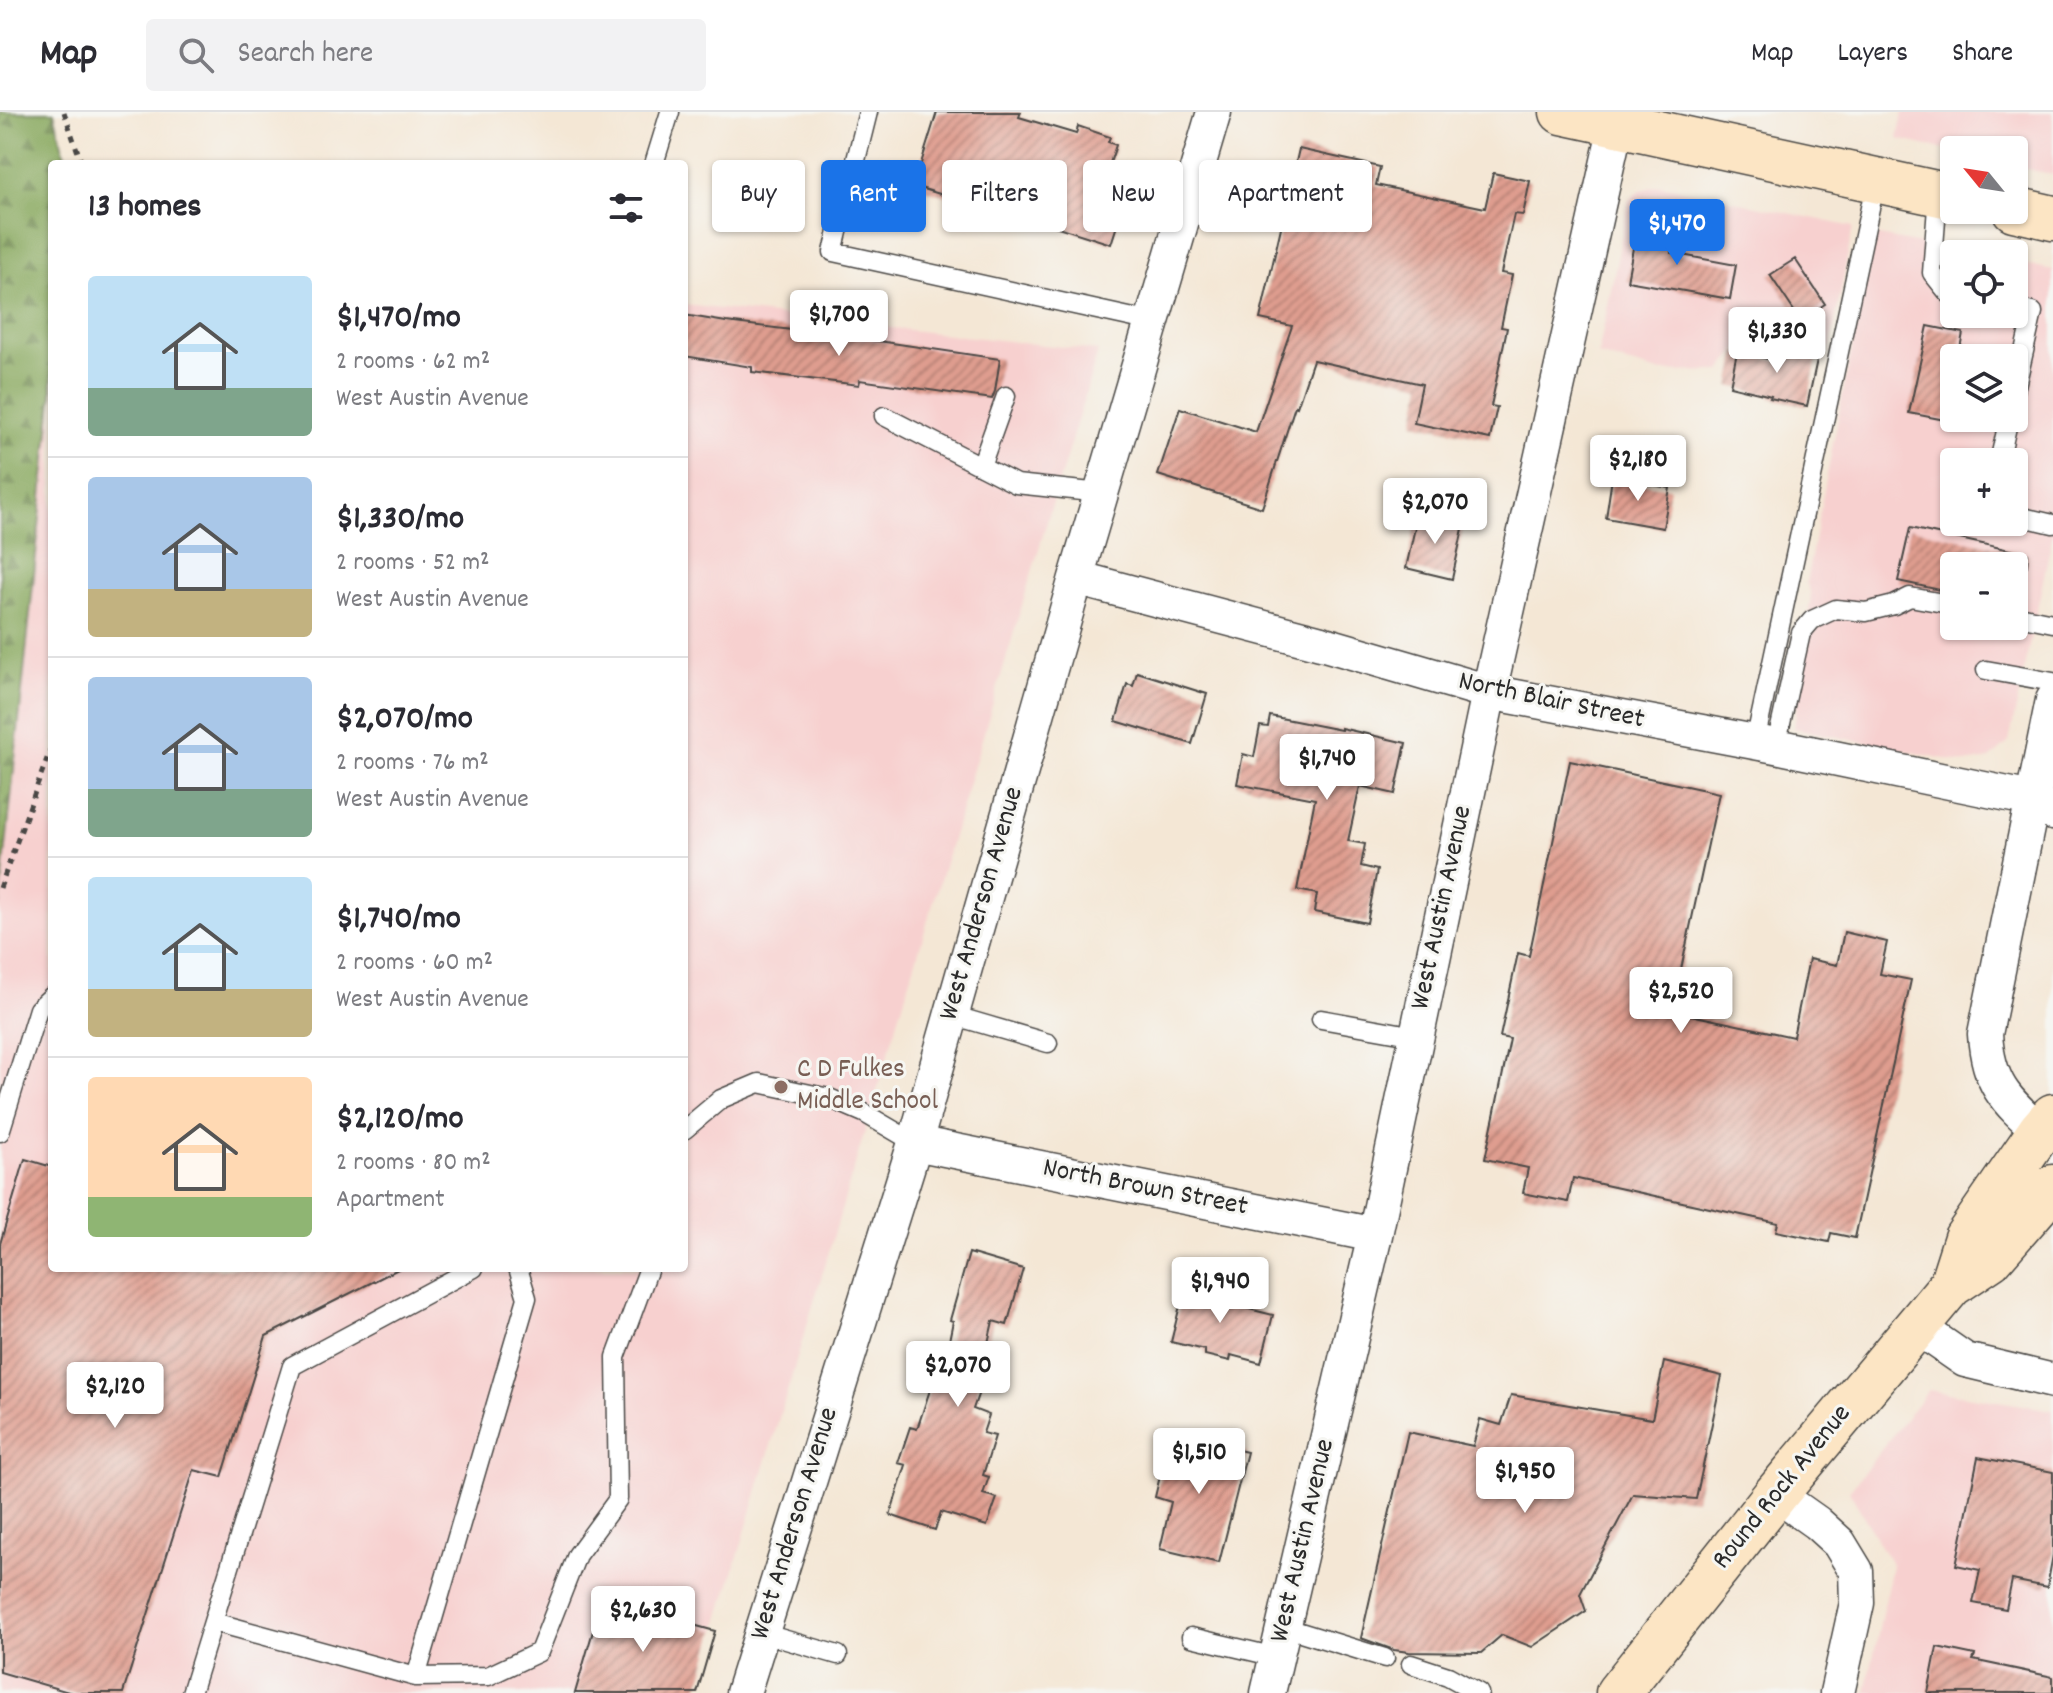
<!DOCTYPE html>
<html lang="en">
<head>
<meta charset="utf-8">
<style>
	:root { --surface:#fff; --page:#f2f2f3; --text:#2b2b33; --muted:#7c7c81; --line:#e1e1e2; --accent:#1a73e8 }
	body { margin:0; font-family:Dekko,sans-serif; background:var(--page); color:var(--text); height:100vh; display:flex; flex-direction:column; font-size:30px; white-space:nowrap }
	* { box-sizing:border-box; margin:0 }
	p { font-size:26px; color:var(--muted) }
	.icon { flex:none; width:44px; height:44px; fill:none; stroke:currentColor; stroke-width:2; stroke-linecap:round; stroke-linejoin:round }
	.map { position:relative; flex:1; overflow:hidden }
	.details { position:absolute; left:48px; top:48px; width:640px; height:1112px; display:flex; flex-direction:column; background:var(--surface); border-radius:8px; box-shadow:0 2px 6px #0004 }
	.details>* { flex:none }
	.guide { position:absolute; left:712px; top:48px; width:760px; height:72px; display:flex; gap:16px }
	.needle { width:52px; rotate:300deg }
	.buttons { position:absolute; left:1940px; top:24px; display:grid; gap:16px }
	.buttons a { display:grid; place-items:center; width:88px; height:88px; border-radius:8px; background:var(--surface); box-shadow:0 2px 6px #0004; font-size:40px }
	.price { position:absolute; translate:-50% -68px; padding:0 18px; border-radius:8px; background:#fff; color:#222; font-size:26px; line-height:52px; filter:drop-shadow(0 2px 4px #0008) }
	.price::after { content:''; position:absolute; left:50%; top:48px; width:24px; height:18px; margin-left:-12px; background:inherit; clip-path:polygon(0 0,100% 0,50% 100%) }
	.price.active { background:var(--accent); color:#fff }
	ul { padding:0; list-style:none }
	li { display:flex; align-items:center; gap:24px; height:200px; padding:0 40px }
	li+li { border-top:2px solid var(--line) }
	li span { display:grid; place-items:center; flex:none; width:224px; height:160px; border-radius:8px; color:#555 }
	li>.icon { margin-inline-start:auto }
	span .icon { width:96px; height:96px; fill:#fffc; stroke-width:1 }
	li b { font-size:34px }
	h2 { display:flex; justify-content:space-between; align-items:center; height:96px; padding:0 40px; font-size:34px }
	.tag { padding:0 28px; border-radius:8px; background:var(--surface); box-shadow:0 2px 6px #0004; font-size:28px; line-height:72px }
	.tag.active { background:var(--accent); color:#fff }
	header { display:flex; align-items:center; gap:48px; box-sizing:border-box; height:112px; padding:0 40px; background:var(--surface); border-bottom:2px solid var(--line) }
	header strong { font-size:38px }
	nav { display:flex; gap:44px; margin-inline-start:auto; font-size:28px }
	.search { width:560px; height:72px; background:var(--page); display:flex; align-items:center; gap:20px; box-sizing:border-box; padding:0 28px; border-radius:8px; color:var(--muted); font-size:30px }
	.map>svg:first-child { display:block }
	.built { fill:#f7d0cf; fill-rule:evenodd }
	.forest { fill:url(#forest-firs); stroke:#586842; stroke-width:2 }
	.building { fill:url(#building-hatch) }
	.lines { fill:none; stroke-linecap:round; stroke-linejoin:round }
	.lane-casing { stroke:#494744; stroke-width:21 }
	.street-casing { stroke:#494744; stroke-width:37 }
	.secondary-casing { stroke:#494744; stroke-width:47 }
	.path { stroke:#494744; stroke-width:5; stroke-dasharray:6 6; stroke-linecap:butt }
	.lane { stroke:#fff; stroke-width:18 }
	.street { stroke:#fff; stroke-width:34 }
	.secondary { stroke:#fce5c4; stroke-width:44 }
	.education-dot { fill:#8d6e63; stroke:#f6f6f2; stroke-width:3 }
	.labels { text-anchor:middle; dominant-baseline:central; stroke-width:6; stroke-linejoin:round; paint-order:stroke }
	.street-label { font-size:28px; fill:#2b2b2b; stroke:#f6f6f2 }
	.education-label { font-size:28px; fill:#785e54; stroke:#f6f6f2; text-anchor:start }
</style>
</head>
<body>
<header>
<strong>Map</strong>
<div class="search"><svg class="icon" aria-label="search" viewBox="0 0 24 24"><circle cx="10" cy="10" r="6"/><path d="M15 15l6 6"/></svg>Search here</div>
<nav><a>Map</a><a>Layers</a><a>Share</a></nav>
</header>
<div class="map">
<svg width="2053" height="1581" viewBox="0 0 2053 1581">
	<defs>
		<pattern id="forest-firs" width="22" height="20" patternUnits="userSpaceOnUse" patternTransform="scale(2)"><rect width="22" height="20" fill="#85a65a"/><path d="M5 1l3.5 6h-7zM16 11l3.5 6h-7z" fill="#6d874b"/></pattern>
		<pattern id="building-hatch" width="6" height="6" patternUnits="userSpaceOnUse" patternTransform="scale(2)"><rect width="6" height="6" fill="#df9d8f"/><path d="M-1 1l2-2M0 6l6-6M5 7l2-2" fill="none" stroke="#b58075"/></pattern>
	</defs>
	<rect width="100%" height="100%" fill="#f6f6f2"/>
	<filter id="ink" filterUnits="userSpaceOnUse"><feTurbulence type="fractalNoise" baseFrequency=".0125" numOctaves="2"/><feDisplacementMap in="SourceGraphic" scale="16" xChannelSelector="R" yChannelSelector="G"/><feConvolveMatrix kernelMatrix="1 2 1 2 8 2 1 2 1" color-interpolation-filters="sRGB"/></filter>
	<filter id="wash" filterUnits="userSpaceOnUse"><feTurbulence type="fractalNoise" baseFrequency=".006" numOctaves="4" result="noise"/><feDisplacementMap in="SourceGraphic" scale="32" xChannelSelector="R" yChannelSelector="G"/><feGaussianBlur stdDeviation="1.8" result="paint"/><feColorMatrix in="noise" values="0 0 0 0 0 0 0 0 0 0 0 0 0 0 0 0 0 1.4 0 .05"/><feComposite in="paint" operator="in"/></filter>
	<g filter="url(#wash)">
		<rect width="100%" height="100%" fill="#f4e7d5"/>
		<path class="built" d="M1903 0H2053V63L2014 54V38H1954V40L1898 27Z
			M1660 73 1853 115 1830 236 1765 225 1742 232 1721 259 1659 260 1598 243 1629 88 1641 78Z
			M1874 123 1972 142H1954V202H2014V150L2053 158V421L2009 630 1990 647 1965 651 1794 616 1811 482 1806 470ZM1954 246H2014V306H1954ZM1954 350H2014V410H1954ZM1954 454H2014V514H1954Z
			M684 193 1098 239 697 1581H0V793L52 288V1156H684Z
			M1928 1278 2053 1298V1581H1866L1892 1453 1849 1379Z"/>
		<path class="forest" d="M0 0H54L65 44 106 52H52V288L0 793Z"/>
		<g id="blocks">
			<path class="building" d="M937 0H1021L1019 5 1076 22 1078 14 1110 25 1108 30 1116 33 1108 57 1133 64 1111 132 986 92 985 96 914 74Z
				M1299 37 1380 55 1376 73 1485 96 1493 61 1530 69 1523 103 1514 102 1501 161 1512 163 1501 215 1507 216 1491 294 1497 295 1490 327 1414 311 1422 272 1313 248 1297 295 1295 294 1262 396 1158 363 1180 296 1256 320 1292 214 1260 207Z
				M1637 114 1675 121 1671 141 1736 153 1730 187 1627 169Z
				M1795 147 1825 192 1800 208 1770 163Z
				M684 203 726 210 865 227 1000 247 995 279 992 287 860 268 859 273 752 260V255L684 244Z
				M1928 214 1963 221 1958 246H1954V264L1945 308 1909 301Z
				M1781 235 1818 243 1807 294 1770 286 1771 284 1730 274 1737 240 1778 249Z
				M1612 366 1670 376 1663 416 1606 406Z
				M1418 402 1464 412 1452 467 1406 456Z
				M1910 416 2028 442 2027 454H1954V481L1898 469Z
				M1137 560 1207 582 1192 632 1116 609 1127 572 1133 574Z
				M1270 604 1341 618V616L1406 631 1395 682 1360 674 1348 729 1365 732 1361 754 1377 758 1367 811 1314 800 1317 782 1297 778 1315 687 1237 672 1243 642 1254 645 1260 614 1268 615Z
				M1570 649 1719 681 1672 899 1793 925 1809 847 1837 853 1844 820 1887 830 1880 862 1911 868 1855 1126 1831 1121 1829 1130 1776 1119 1778 1111 1573 1066 1568 1090 1523 1081 1528 1056 1485 1047 1510 927 1500 925 1518 841 1529 844Z
				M25 1047 52 1055V1156H400L266 1224 222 1365 194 1358 123 1581H72L0 1560V1132Z
				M969 1141 1023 1157 1007 1213 993 1209 977 1280H979L973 1297 989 1303 983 1321 995 1324 983 1363 989 1365 983 1382 997 1386 987 1414 941 1400 935 1418 890 1403 906 1353 898 1351 910 1315 917 1317 934 1266 941 1268 953 1209 950 1208Z
				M1187 1165 1213 1171 1209 1187 1273 1203 1261 1251 1231 1243 1230 1249 1205 1243V1238L1171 1230Z
				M1664 1250 1722 1264 1696 1387 1633 1382 1580 1482 1586 1499 1532 1535 1502 1523 1481 1541 1409 1540 1394 1538 1361 1526 1408 1320 1473 1334 1480 1307 1501 1313 1511 1283 1652 1307Z
				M1170 1322 1247 1340 1219 1451 1160 1437 1171 1390 1155 1385Z
				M1978 1345 2053 1360V1443L2047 1475 2012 1468 2006 1497 1973 1491 1980 1458 1956 1453Z
				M602 1488 715 1519 697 1581H575Z
				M1937 1535 1975 1543 1973 1548 2053 1565V1581H1928Z"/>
		</g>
	</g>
	<g filter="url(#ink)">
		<use href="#blocks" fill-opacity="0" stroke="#494744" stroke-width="2"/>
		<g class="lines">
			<g class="lane-casing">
				<path id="lane" d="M868 0 833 140 1152 210
					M654 52 670 0
					M1938 82 1932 161 1948 181 1954 183
					M2014 196 2033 200 2014 283
					M884 304 1016 372 1101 381
					M1999 350 2009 306
					M981 354 1006 284
					M2014 403 2053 412
					M2014 503 2053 511
					M1986 558 2053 570
					M1755 630 1876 68
					M1776 634 1801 521 1812 508 1836 497 1866 500 1894 493 1910 485 1954 493
					M952 903 1048 931
					M1321 907 1416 924
					M684 1018 721 987 759 971 829 986 864 1001 915 1031
					M0 1020 38 897 52 884
					M214 1510 416 1565 527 1186 518 1156
					M1284 1515 1385 1546
					M762 1521 838 1543
					M1191 1525 1276 1545
					M1411 1552 1448 1564 1479 1581
					M416 1565 488 1564 539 1540 577 1443 618 1387 616 1245 649 1156
					M191 1581 292 1254 474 1156"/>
			</g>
			<g class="street-casing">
				<path id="street" d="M1076 466 1321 531 1489 580 1776 634 2032 687 2053 701
					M2040 1019C2005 988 1988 971 1985 922L2053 588
					M915 1031 1375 1123
					M1916 1214 1965 1248 2053 1269
					M1776 1382 1817 1411 1839 1431 1856 1459 1857 1491 1837 1581
					M743 1581 915 1031 1076 466 1214 0
					M1268 1581 1375 1123 1489 580 1619 0"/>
			</g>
			<g class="secondary-casing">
				<path id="secondary" d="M1562 0 1954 85
					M2014 97 2053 106
					M1951 1173 1966 1126 2040 1019 2053 1004
					M1618 1581 1776 1382 1951 1173 1990 1147 2053 1075"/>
			</g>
			<path class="path" d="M64 0 82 52
				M0 776 52 633"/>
			<use href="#lane" class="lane"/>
			<use href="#street" class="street"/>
			<use href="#secondary" class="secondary"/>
		</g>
	</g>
	<circle class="education-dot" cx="781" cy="975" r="8"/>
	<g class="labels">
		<g class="street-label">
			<text transform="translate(1551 590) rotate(12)">North Blair Street</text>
			<text transform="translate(983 792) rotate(-74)">West Anderson Avenue</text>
			<text transform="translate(1443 796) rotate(-78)">West Austin Avenue</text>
			<text transform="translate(1145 1077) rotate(11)">North Brown Street</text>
			<text transform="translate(1783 1376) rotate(-51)">Round Rock Avenue</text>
			<text transform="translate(796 1412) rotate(-73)">West Anderson Avenue</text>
			<text transform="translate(1304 1429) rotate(-77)">West Austin Avenue</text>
		</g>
		<g class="education-label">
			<text x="797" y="959">C D Fulkes<tspan x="797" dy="32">Middle School</tspan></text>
		</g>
	</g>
</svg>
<div class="buttons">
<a><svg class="needle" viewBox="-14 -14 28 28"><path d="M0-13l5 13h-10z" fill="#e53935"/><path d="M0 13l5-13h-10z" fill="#7c7c81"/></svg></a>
<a><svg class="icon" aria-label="locate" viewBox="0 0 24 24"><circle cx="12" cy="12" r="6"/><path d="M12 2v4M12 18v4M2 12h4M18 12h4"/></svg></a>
<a><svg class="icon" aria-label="layers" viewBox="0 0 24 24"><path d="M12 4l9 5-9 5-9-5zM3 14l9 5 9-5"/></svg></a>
<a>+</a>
<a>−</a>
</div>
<b class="price active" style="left:1677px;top:155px">$1,470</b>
<b class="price" style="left:839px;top:246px">$1,700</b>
<b class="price" style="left:1777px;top:263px">$1,330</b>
<b class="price" style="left:1638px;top:391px">$2,180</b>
<b class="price" style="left:1435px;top:434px">$2,070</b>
<b class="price" style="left:1327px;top:690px">$1,740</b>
<b class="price" style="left:1681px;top:923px">$2,520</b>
<b class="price" style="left:1220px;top:1213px">$1,940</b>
<b class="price" style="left:958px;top:1297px">$2,070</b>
<b class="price" style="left:115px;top:1318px">$2,120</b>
<b class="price" style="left:1199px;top:1384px">$1,510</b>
<b class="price" style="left:1525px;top:1403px">$1,950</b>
<b class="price" style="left:643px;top:1542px">$2,630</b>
<div class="guide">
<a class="tag">Buy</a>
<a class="tag active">Rent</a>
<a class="tag">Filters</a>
<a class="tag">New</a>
<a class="tag">Apartment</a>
</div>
<section class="details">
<h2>13 homes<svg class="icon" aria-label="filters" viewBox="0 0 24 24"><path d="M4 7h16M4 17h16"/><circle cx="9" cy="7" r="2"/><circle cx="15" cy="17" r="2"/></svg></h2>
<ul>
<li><span style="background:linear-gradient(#bfe0f5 70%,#7fa58c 0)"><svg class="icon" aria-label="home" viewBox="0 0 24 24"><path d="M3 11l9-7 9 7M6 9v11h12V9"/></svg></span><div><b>$1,470/mo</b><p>2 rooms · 62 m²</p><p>West Austin Avenue</p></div></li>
<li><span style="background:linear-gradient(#a9c7e8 70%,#c2b280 0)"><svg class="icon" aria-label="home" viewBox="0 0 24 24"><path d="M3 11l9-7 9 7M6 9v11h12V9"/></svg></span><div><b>$1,330/mo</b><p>2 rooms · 52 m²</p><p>West Austin Avenue</p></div></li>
<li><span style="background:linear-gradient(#a9c7e8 70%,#7fa58c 0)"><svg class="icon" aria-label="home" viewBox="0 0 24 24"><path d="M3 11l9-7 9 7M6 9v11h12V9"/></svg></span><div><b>$2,070/mo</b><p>2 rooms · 76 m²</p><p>West Austin Avenue</p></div></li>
<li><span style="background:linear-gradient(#bfe0f5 70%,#c2b280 0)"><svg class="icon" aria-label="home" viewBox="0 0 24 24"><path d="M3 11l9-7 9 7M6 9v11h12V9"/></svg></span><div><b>$1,740/mo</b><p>2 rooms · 60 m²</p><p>West Austin Avenue</p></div></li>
<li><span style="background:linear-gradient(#ffd9b3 75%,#8fb573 0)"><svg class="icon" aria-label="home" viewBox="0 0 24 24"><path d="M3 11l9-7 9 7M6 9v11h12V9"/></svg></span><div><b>$2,120/mo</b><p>2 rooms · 80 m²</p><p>Apartment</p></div></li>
</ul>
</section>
</div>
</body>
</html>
